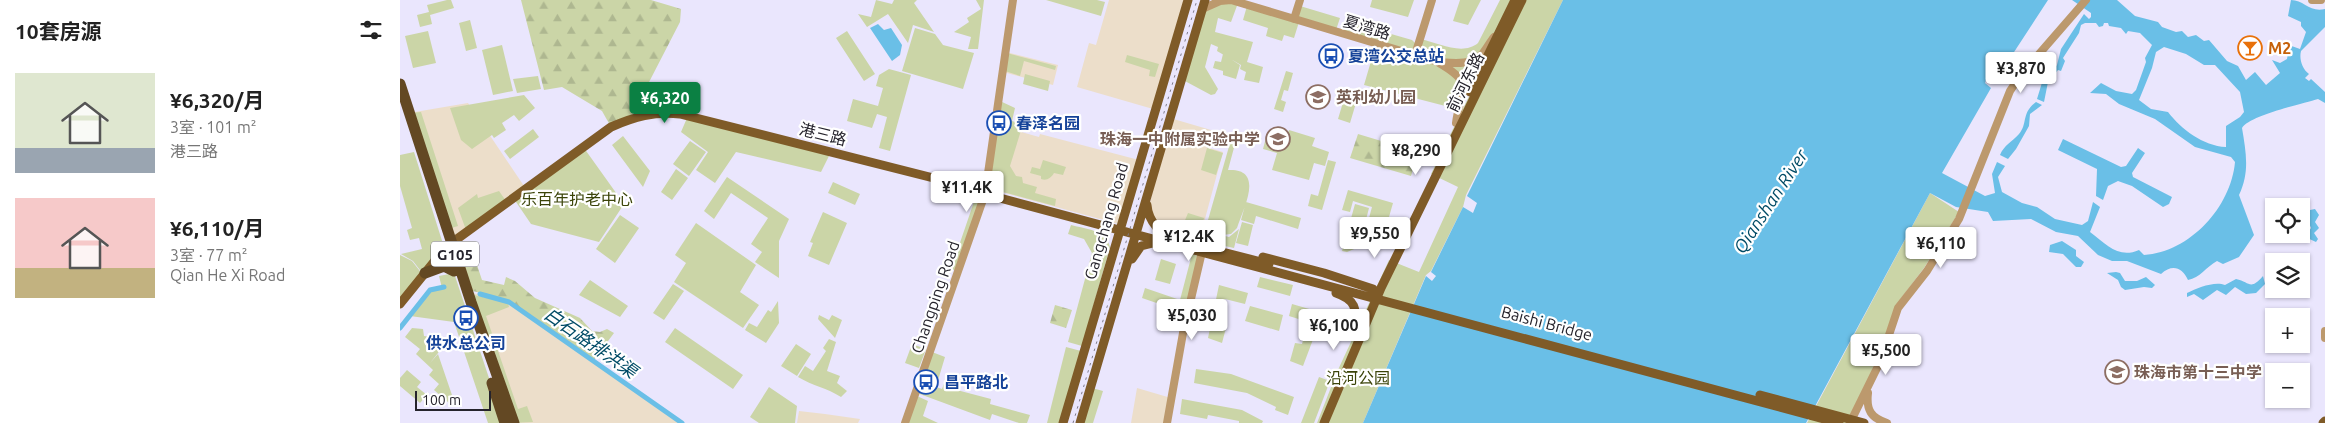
<!DOCTYPE html>
<html lang="zh">
<head>
<meta charset="utf-8">
<style>
	:root { --surface:#fff; --page:#f2f2f2; --text:#222; --muted:#767676; --accent:#0b8043 }
	body { margin:0; font-family:Ubuntu,"Noto Sans SC",sans-serif; background:var(--page); color:var(--text); height:100vh; display:flex; flex-direction:column; font-size:19px; white-space:nowrap }
	* { box-sizing:border-box; margin:0 }
	p { font-size:16px; color:var(--muted) }
	.icon { flex:none; width:28px; height:28px; fill:none; stroke:currentColor; stroke-width:2; stroke-linecap:round; stroke-linejoin:round }
	.map { position:relative; flex:1; overflow:hidden }
	.sheet { display:flex; flex-direction:column; background:var(--surface); width:400px }
	.sheet>* { flex:none }
	.controls { position:absolute; left:1865px; top:198px; display:grid; gap:10px }
	.controls a { display:grid; place-items:center; width:45px; height:45px; border-radius:0px; background:var(--surface); box-shadow:0 1px 4px #0004; font-size:25px }
	.scale { position:absolute; left:15px; bottom:12px; width:76px; box-sizing:border-box; padding-left:5px; border:2px solid #25232c; border-top:0; font-size:14px; line-height:18px; white-space:nowrap; color:#25232c; -webkit-text-stroke:4px #fff; paint-order:stroke }
	.price { position:absolute; translate:-50% -42px; padding:0 11px; border-radius:5px; background:#fff; color:#222; font-size:16px; line-height:32px; filter:drop-shadow(0 1px 2px #0008) }
	.price::after { content:''; position:absolute; left:50%; top:30px; width:15px; height:11px; margin-left:-8px; background:inherit; clip-path:polygon(0 0,100% 0,50% 100%) }
	.price.active { background:var(--accent); color:#fff }
	ul { padding:0; list-style:none }
	li { display:flex; align-items:center; gap:15px; height:125px; padding:0 15px }
	li span { display:grid; place-items:center; flex:none; width:140px; height:100px; border-radius:0px; color:#555 }
	li>.icon { margin-inline-start:auto }
	span .icon { width:60px; height:60px; fill:#fffc; stroke-width:1 }
	li b { font-size:21px }
	h2 { display:flex; justify-content:space-between; align-items:center; height:60px; padding:0 15px; font-size:21px }
	main { display:flex; flex:1; min-height:0 }
	.map>svg:first-child { display:block }
	.commercial { fill:#ecdeca }
	.green { fill:#cbd5a7 }
	.forest { fill:url(#forest-firs) }
	.water { fill:#6abfe7; fill-rule:evenodd }
	.lines { fill:none; stroke-linecap:round; stroke-linejoin:round }
	.canal { stroke:#6abfe7; stroke-width:5 }
	.minor { stroke:#bc996d; stroke-width:8 }
	.major { stroke:#7f5b28; stroke-width:9 }
	.highway { stroke:#634823; stroke-width:11 }
	.rail { stroke:#7e7b8a; stroke-width:1; stroke-dasharray:2.5 5; stroke-linecap:butt }
	.labels { text-anchor:middle; dominant-baseline:central; stroke-width:4.5; stroke-linejoin:round; paint-order:stroke }
	.shield { fill:#fff; stroke:#66656b; stroke-width:1 }
	.shield-label { font-size:15px; font-weight:bold; fill:#25232c }
	.street-label { font-size:16px; fill:#25232c; stroke:#fff }
	.food-label { font-size:16px; font-weight:bold; fill:#c56008; stroke:#fff; text-anchor:start }
	.transit-label { font-size:16px; font-weight:bold; fill:#164399; stroke:#fff; text-anchor:start }
	.education-label { font-size:16px; font-weight:bold; fill:#785e54; stroke:#fff; text-anchor:start }
	.park-label { font-size:16px; fill:#3b4409; stroke:#fff }
	.water-label { font-size:18px; font-style:italic; fill:#004b66; stroke:#fff }
</style>
</head>
<body>
<main>
<section class="sheet">
<h2>10套房源<svg class="icon" aria-label="filters" viewBox="0 0 24 24"><path d="M4 7h16M4 17h16"/><circle cx="9" cy="7" r="2"/><circle cx="15" cy="17" r="2"/></svg></h2>
<ul>
<li><span style="background:linear-gradient(#dfe7d0 75%,#9aa5b1 0)"><svg class="icon" aria-label="home" viewBox="0 0 24 24"><path d="M3 11l9-7 9 7M6 9v11h12V9"/></svg></span><div><b>¥6,320/月</b><p>3室 · 101 m²</p><p>港三路</p></div></li>
<li><span style="background:linear-gradient(#f6c9c9 70%,#c2b280 0)"><svg class="icon" aria-label="home" viewBox="0 0 24 24"><path d="M3 11l9-7 9 7M6 9v11h12V9"/></svg></span><div><b>¥6,110/月</b><p>3室 · 77 m²</p><p>Qian He Xi Road</p></div></li>
</ul>
</section>
<div class="map">
<svg width="1925" height="423" viewBox="0 0 1925 423">
	<defs>
		<pattern id="forest-firs" width="22" height="20" patternUnits="userSpaceOnUse" patternTransform="scale(1.25)"><rect width="22" height="20" fill="#cbd5a7"/><path d="M5 1l3.5 6h-7zM16 11l3.5 6h-7z" fill="#aeb790"/></pattern>
	</defs>
	<rect width="100%" height="100%" fill="#eae6fd"/>
	<path class="commercial" d="M709 0H783L786 4 753 109 677 87 689 43 696 45Z
		M606 52 658 65 653 85 603 72Z
		M68 103 126 189 52 243 9 113Z
		M770 118 811 130 806 147 823 152 799 241 776 239 761 230 748 211Z
		M596 125 639 137 640 134 739 160 722 225 587 188Z
		M69 292 109 302 281 423H112Z
		M737 388 771 398 766 423H731Z
		M399 411 425 414 460 419 458 423H397Z"/>
	<path class="green" d="M47 0H51L54 8 30 15 32 24 20 27 17 15 29 12 27 5Z
		M476 0 492 4 494 0H517L514 3 534 32 513 25 508 43 488 14 467 27 458 14 471 17Z
		M576 0H584L578 49H568L571 37 554 32 569 22 567 18 581 9Z
		M646 0H697L705 2 701 16Z
		M972 0H1014L1008 17 970 7Z
		M1060 0H1081L1068 25 1053 21Z
		M1100 0H1113C1100 25 1088 60 1055 62 1043 63 1028 57 1017 55L1021 39C1038 43 1063 56 1078 43Z
		M1116 0H1163L1066 195 1063 207 1031 271 1026 275 963 423H917L937 372 989 260 1019 272 1058 187 1031 174Z
		M838 3 831 22 818 18 815 32 853 42 847 62 863 67 859 83 844 80 846 72 840 69 841 65 817 51 818 47 811 44 805 67 818 89 815 94 811 95 783 80 803 10 814 4Z
		M847 6 899 22 894 38 884 35 882 41 866 36 868 28 843 20Z
		M900 6 940 18 936 30 896 18Z
		M70 20 77 48 66 51 59 23Z
		M946 21 1012 40 1016 44 1013 53 943 32Z
		M515 28 535 34 543 45 574 53 563 89 502 71Z
		M28 31 36 63 13 68 5 36Z
		M447 31 475 74 464 81 436 38Z
		M976 44 1038 63 1063 83 1057 109 964 85Z
		M102 45 113 91 93 95 82 50Z
		M607 53 656 66 655 70 624 61 620 76 605 71Z
		M823 54 840 65 836 79 823 75V71L813 68 815 61 821 62Z
		M727 55 759 64 755 77 749 76 750 70 725 62Z
		M1086 57 1069 92 1064 83 1040 63Z
		M489 69 511 75 490 151 479 148 487 117 477 114 472 128 447 121 453 99 478 106 483 88 476 86 479 75Z
		M886 71 893 73 888 91 884 90 881 100 886 102 883 112 874 109Z
		M625 74 650 81 648 91 623 84Z
		M138 76 141 89 117 93 113 79Z
		M947 89 959 93 950 123 938 119Z
		M124 95 135 108 119 121 114 115 102 123 106 130 94 138 92 135 72 149 61 140 50 108Z
		M600 101 615 108 612 121 623 124 610 166 616 176 622 177 623 183 637 187 635 193 656 199 655 206 588 188Z
		M21 112 58 226 48 229 11 113Z
		M287 118 430 154 421 172 336 152 315 183 296 170 308 152 281 132Z
		M133 129 139 137 110 159 104 151Z
		M889 130 915 138 912 146 929 152 925 166 914 163 909 180 872 170 877 153 863 149 867 134 886 139Z
		M223 136 250 171 243 187 212 145Z
		M290 141 306 152 289 176 273 164Z
		M830 143 835 144 828 170C865 168 844 207 837 228L831 234 822 235 812 228 810 236 805 235 810 237 812 231 817 234 829 237 839 229 834 248 802 241Z
		M184 148 224 204 199 242 131 224 114 199Z
		M807 148 823 153 816 175 801 170Z
		M14 152 44 247 23 274 13 261 1 254 22 249 19 238 10 240 7 230 12 228 0 186V155Z
		M643 160 666 167 663 175 654 173C651 178 647 181 641 179V176L630 173 632 167 640 169Z
		M928 160 936 162 922 210 908 206 911 194 918 196Z
		M276 169 288 178 272 200 261 192Z
		M327 177 389 219 379 241V278L355 262 362 252 351 244 368 218 331 193 314 219 304 211Z
		M433 182 460 194 455 205 428 193Z
		M578 190 584 195 558 271 551 269Z
		M948 190 993 203 987 224 969 218 972 207 953 201 950 212 942 210Z
		M99 191 106 201 66 230 58 208 77 194 78 198Z
		M1530 193 1559 212 1524 268 1499 301 1465 388 1447 423H1407Z
		M846 202 901 218 898 229 856 216 854 224 841 220Z
		M955 204 969 208 959 247 947 252 942 251Z
		M423 212 447 223 429 265 408 256 413 243 410 242Z
		M788 213 804 218 798 239 773 237 776 227 783 225Z
		M220 215 239 228 215 263 196 249Z
		M842 222 853 225 848 246 836 243Z
		M296 223 356 265 340 292 359 305 343 328 274 282 286 263 275 255Z
		M671 225C686 229 706 230 710 247L682 346 668 342 692 253 684 239 668 234Z
		M792 254 800 257 783 324 771 320 774 309 742 298 745 288 780 300Z
		M0 255 12 261 23 275 0 304Z
		M761 259 776 264 770 284 755 280Z
		M54 273 104 423H88L54 322 10 316 30 290 42 288 39 276Z
		M860 277 893 285 890 296 857 287Z
		M190 280 228 306 220 317 179 295Z
		M273 284 284 291 264 320 253 313Z
		M819 285 848 293 845 304 825 299 819 321 827 324 822 343 808 338Z
		M70 294 108 303 109 307 86 316 118 409 127 406 133 422 112 423Z
		M378 301 379 323 366 343 345 330 349 323 357 327 368 310 371 312Z
		M892 304 923 313 903 366 890 361 895 343 902 344 908 322 889 316Z
		M850 306 883 315 879 331 845 321Z
		M419 315 429 320 432 315 442 320 435 338 418 319Z
		M12 328 23 329 24 336 39 338 42 348 30 363 38 354 53 398 49 403 34 390 39 384 29 375 33 370 16 354 20 349 5 337Z
		M275 328 343 375 333 389 265 342Z
		M429 339 436 342 427 371 440 376 437 383 447 391 441 397C427 388 413 386 398 377L405 366 413 371 426 351 423 348Z
		M396 344 411 354 397 376 381 366Z
		M512 344 526 349 519 368 505 363Z
		M666 347 681 351 659 423H647Z
		M532 352 545 357 536 387 542 389 547 375 556 377 553 389 591 399 590 404 630 415 627 423H619L592 414 590 420 517 393Z
		M796 369 831 374 894 397 888 415 875 410 876 407 847 393 794 383Z
		M7 370 21 382 17 387 27 395 20 403 0 386V378Z
		M919 377 930 381 914 423H901Z
		M369 387 397 406 395 423H359L350 417Z
		M692 388 703 391 693 423H682Z
		M517 396 528 401 523 416 538 423H506Z
		M782 399 842 410 863 421 862 423H839V421L808 415 807 419 780 414Z"/>
	<path class="forest" d="M121 0H251L281 9 280 22 230 119 211 127 202 111 162 87 144 90Z
		M958 134 1018 152 1011 176 950 158Z
		M55 246 71 247 82 280 104 285 106 277 115 281 135 298 180 318 192 331 200 332 207 329 214 333 194 360 108 300 69 290Z
		M655 305 672 310 666 328 650 323Z"/>
	<path class="water" d="M1163 0H1648L1601 72 1594 68 1589 71 1585 83 1591 88 1542 173 1585 196 1595 193 1592 174 1597 162 1605 166 1598 177 1602 192 1622 203 1637 207 1655 219 1682 225 1688 221 1693 202 1700 207 1690 232C1707 245 1719 259 1739 250L1744 255C1790 252 1831 207 1835 162L1831 157 1795 147 1755 119 1719 104 1706 94 1690 93 1701 83 1716 91 1732 94 1736 90 1746 62 1745 58 1752 45 1740 33 1728 31 1726 34 1721 28 1709 26 1708 23H1704L1703 26 1699 27 1696 23H1685L1681 25 1679 33 1663 58 1665 61 1661 71 1658 70 1648 82 1644 102 1637 99 1644 76 1647 77 1657 65 1661 49 1684 14 1689 19 1691 17V13L1672 0H1717L1735 16 1758 22 1762 27 1776 32 1782 31 1788 37 1796 35 1804 41 1809 40 1827 61 1838 66 1846 80 1855 72 1866 85 1880 73 1872 60 1880 63 1887 59 1888 53 1884 48 1886 44 1900 49 1906 32 1901 26V22L1888 16 1891 0C1904 0 1910 13 1925 9V27L1901 51C1899 59 1902 69 1909 74L1905 78 1909 81 1911 79 1925 92V103L1918 99C1902 104 1850 115 1842 128 1846 152 1850 172 1839 195L1854 235 1839 257 1823 264 1817 261C1806 267 1800 278 1788 280 1782 267 1772 264 1761 274L1727 261H1712L1698 255 1678 236 1656 232 1631 219 1593 221 1588 212 1556 207 1530 193 1406 423H963L1026 276 1032 281 1036 276 1031 272 1063 207 1073 213 1077 203 1067 196ZM1764 47 1786 54 1804 65H1815L1840 92 1844 112 1840 117 1826 126V147C1803 146 1781 129 1768 112L1751 109 1739 100 1752 68 1756 52Z
		M478 24 484 30 491 28 502 45 500 55 492 61 470 28Z
		M1636 102 1642 105 1630 114 1629 126 1616 149 1608 159 1600 155C1604 145 1612 142 1619 134 1628 124 1621 113 1636 102Z
		M1663 139 1721 167 1726 166 1738 148 1745 153 1732 173 1733 177 1772 197 1769 204 1763 207 1732 186 1718 181 1708 186 1703 200 1696 196 1697 169 1658 150Z
		M1915 209 1919 215 1915 222 1919 228 1914 233 1918 239 1916 242 1905 237 1911 228 1906 216 1910 210Z
		M1662 241 1676 250V256L1684 262 1681 267H1676L1663 254 1649 252 1650 245Z
		M1716 272 1720 273 1725 281H1737L1746 277 1755 285 1752 288 1744 287 1725 290 1721 287 1718 280 1707 273Z
		M1863 276 1865 284 1856 293 1846 294 1835 287 1826 295 1817 290 1803 300 1794 294 1787 297V293C1798 288 1814 281 1825 285L1836 279C1850 282 1850 291 1863 276Z"/>
	<g class="lines">
		<path class="canal" d="M80 294 109 302 282 423
			M0 328 30 290 44 287"/>
		<path class="minor" d="M1912 0H1921
			M802 9 820 1 831 0 1038 62C1053 63 1072 66 1083 53 1087 48 1090 42 1094 37
			M894 19 900 0
			M1015 55 1032 0
			M1039 63C1077 85 1060 89 1056 123
			M1925 331V338
			M1468 393C1466 410 1471 418 1487 423
			M505 423 585 194 613 0
			M767 423 783 333 801 256
			M1450 423 1480 362 1498 308 1527 271 1559 219 1610 91 1620 76 1686 0"/>
		<path class="major" d="M1070 92 1115 0
			M747 205C748 220 761 237 777 240 786 241 794 240 802 242
			M795 245 869 264
			M863 257 924 273 973 289
			M732 259 741 246 757 242
			M936 293C956 300 956 308 956 328
			M0 304 46 247 211 127C234 117 254 111 280 114L577 189 585 194 1439 423
			M1360 395 1464 423
			M663 423 788 0
			M680 423 805 0
			M924 423 981 288 1122 0
			M1923 423 1925 421"/>
		<path class="highway" d="M0 84 71 302 114 423
			M25 273 44 266 54 271
			M92 383 105 423"/>
		<path class="rail" d="M673 423 797 0"/>
	</g>
	<defs>
		<g id="bar-ring" transform="scale(1.25)"><circle r="9.5" fill="#fff" stroke="#e8710a" stroke-width="1.5"/><path d="M-6-5H6L.8 .8V4.5H3.5V6h-7V4.5H-.8V.8Z" fill="#e8710a"/></g>
		<g id="bus-ring" transform="scale(1.25)"><circle r="9.5" fill="#fff" stroke="#1a4fb4" stroke-width="1.5"/><path d="M-5-6H5V4H4V6H2V4H-2V6H-4V4H-5ZM-3.5-4V0h7V-4ZM-3.5 1.2v1.5H-2V1.2ZM2 1.2v1.5H3.5V1.2Z" fill="#1a4fb4"/></g>
		<g id="school-ring" transform="scale(1.25)"><circle r="9.5" fill="#fff" stroke="#8d6e63" stroke-width="1.5"/><path d="M0-5L7-2L0 1L-7-2ZM-4 1L0 2.5L4 1V4Q0 6-4 4Z" fill="#8d6e63"/></g>
	</defs>
	<g fill-rule="evenodd">
		<use href="#bar-ring" x="1850" y="48"/>
		<use href="#bus-ring" x="931" y="56"/>
		<use href="#school-ring" x="918" y="97"/>
		<use href="#bus-ring" x="599" y="123"/>
		<use href="#school-ring" x="878" y="139"/>
		<use href="#bus-ring" x="66" y="318"/>
		<use href="#school-ring" x="1717" y="372"/>
		<use href="#bus-ring" x="526" y="382"/>
	</g>
	<g class="labels">
		<rect class="shield" x="31" y="241.5" width="48" height="25" rx="4"/>
		<g class="shield-label">
			<text x="55" y="254">G105</text>
		</g>
		<g class="street-label">
			<text transform="translate(967 27) rotate(17)">夏湾路</text>
			<text transform="translate(1065 82) rotate(-64)">前河东路</text>
			<text transform="translate(423 134) rotate(14)">港三路</text>
			<text transform="translate(706 221) rotate(-74)">Gangchang Road</text>
			<text transform="translate(535 297) rotate(-71)">Changping Road</text>
			<text transform="translate(1147 323) rotate(15)">Baishi Bridge</text>
		</g>
		<g class="food-label">
			<text x="1868" y="48">M2</text>
		</g>
		<g class="transit-label">
			<text x="948" y="56">夏湾公交总站</text>
			<text x="616" y="123">春泽名园</text>
			<text x="66" y="343" text-anchor="middle">供水总公司</text>
			<text x="544" y="382">昌平路北</text>
		</g>
		<g class="education-label">
			<text x="936" y="97">英利幼儿园</text>
			<text x="860" y="139" text-anchor="end">珠海一中附属实验中学</text>
			<text x="1734" y="372">珠海市第十三中学</text>
		</g>
		<g class="park-label">
			<text x="177" y="199">乐百年护老中心</text>
			<text x="958" y="378">沿河公园</text>
		</g>
		<g class="water-label">
			<text transform="translate(1370 201) rotate(-57)">Qianshan River</text>
			<text transform="translate(191 342) rotate(35)">白石路排洪渠</text>
		</g>
	</g>
</svg>
<div class="controls">
<a><svg class="icon" aria-label="locate" viewBox="0 0 24 24"><circle cx="12" cy="12" r="6"/><path d="M12 2v4M12 18v4M2 12h4M18 12h4"/></svg></a>
<a><svg class="icon" aria-label="layers" viewBox="0 0 24 24"><path d="M12 4l9 5-9 5-9-5zM3 14l9 5 9-5"/></svg></a>
<a>+</a>
<a>−</a>
</div>
<div class="scale">100 m</div>
<b class="price" style="left:1621px;top:94px">¥3,870</b>
<b class="price active" style="left:265px;top:124px">¥6,320</b>
<b class="price" style="left:1016px;top:176px">¥8,290</b>
<b class="price" style="left:567px;top:213px">¥11.4K</b>
<b class="price" style="left:975px;top:259px">¥9,550</b>
<b class="price" style="left:789px;top:262px">¥12.4K</b>
<b class="price" style="left:1541px;top:269px">¥6,110</b>
<b class="price" style="left:792px;top:341px">¥5,030</b>
<b class="price" style="left:934px;top:351px">¥6,100</b>
<b class="price" style="left:1486px;top:376px">¥5,500</b>
</div>
</main>
</body>
</html>
